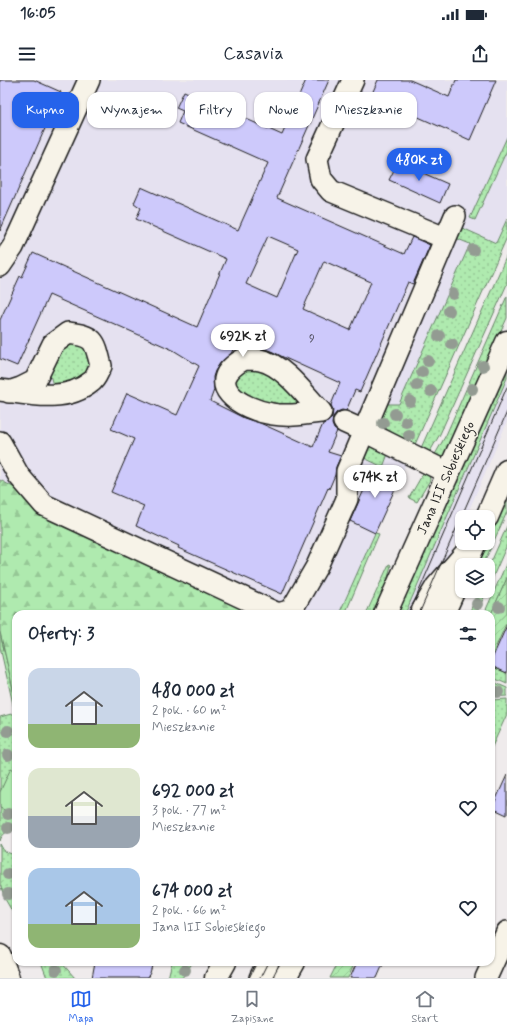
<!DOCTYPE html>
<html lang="pl">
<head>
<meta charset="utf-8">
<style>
	:root { --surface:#fff; --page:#f6f6f7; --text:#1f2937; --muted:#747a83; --line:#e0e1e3; --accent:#2563eb }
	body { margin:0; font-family:Mynerve,sans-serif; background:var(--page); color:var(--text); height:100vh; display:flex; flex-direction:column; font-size:15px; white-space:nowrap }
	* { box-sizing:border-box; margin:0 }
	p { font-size:13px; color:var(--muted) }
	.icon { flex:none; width:22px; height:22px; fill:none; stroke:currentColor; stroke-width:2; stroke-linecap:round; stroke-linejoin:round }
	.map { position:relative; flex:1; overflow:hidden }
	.sheet { position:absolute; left:12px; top:530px; width:483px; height:356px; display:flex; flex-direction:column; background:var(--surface); border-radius:12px; box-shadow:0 1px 3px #0004 }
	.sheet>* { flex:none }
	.top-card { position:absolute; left:12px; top:12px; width:483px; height:36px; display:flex; gap:8px }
	.tools { position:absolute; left:455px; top:430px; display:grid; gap:8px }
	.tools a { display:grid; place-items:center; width:40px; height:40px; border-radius:8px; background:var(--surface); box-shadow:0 1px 3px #0004; font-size:20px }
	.price { position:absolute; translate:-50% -34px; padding:0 9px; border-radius:14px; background:#fff; color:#222; font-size:13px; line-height:26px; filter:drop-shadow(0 1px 2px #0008) }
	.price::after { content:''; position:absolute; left:50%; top:24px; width:12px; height:9px; margin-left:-6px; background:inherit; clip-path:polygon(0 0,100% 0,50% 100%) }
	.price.active { background:var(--accent); color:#fff }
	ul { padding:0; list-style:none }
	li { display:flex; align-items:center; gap:12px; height:100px; padding:0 16px }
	li span { display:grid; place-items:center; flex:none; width:112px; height:80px; border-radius:12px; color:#555 }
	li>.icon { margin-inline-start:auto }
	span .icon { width:48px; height:48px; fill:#fffc; stroke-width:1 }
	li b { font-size:17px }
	h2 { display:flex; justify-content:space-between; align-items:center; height:48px; padding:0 16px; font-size:17px }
	.pill { padding:0 14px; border-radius:12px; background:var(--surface); box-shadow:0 1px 3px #0004; font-size:14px; line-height:36px }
	.pill.active { background:var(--accent); color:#fff }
	.status { display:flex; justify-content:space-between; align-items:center; height:28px; padding:0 20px; background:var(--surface); direction:ltr }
	.status svg { height:11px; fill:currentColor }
	header { display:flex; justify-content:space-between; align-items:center; height:52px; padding:0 16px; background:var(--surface); font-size:18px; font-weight:600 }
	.menu { display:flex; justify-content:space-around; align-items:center; height:56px; border-top:1px solid var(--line); background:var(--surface); font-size:11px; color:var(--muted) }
	.menu a { display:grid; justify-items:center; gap:2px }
	.menu .active { color:var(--accent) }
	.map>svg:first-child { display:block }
	.built { fill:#e5e1f0 }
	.grass { fill:url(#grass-dots); stroke:#668366 }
	.forest { fill:url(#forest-firs); stroke:#668366 }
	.garden { fill:url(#garden-furrows); stroke:#668366 }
	.pitch { fill:#afeaaf; stroke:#668366 }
	.building { fill:#cdc9fb; stroke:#1c1c1c; fill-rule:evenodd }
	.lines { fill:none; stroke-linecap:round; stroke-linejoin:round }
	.minor-casing { stroke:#1c1c1c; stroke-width:24 }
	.major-casing { stroke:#1c1c1c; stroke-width:25 }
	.minor { stroke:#f7f3e8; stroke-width:21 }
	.major { stroke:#f7f3e8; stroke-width:22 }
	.tram { stroke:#1c1c1c; stroke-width:1 }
	.tree { fill:#939b92 }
	.labels { text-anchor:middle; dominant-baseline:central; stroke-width:3; stroke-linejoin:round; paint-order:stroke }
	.number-label { font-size:12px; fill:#484754 }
	.street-label { font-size:14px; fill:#1c1c1c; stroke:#f7f3e8 }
</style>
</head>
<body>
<div class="status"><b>16:05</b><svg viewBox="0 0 49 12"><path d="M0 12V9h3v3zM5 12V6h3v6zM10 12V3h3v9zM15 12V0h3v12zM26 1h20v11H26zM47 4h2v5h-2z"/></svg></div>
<header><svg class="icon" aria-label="menu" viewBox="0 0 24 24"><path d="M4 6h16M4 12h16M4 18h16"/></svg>Casavia<svg class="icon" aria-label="share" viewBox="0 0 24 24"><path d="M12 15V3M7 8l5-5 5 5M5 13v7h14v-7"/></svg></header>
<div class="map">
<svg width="507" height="898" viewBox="0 0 507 898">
	<defs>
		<pattern id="grass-dots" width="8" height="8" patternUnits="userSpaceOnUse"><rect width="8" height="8" fill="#afeaaf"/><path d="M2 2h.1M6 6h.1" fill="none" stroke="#96c896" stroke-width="1.8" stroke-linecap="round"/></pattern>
		<pattern id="forest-firs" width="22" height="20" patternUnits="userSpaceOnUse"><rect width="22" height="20" fill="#afeaaf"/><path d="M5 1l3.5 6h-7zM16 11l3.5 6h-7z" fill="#96c896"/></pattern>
		<pattern id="garden-furrows" width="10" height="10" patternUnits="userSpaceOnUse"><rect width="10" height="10" fill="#afeaaf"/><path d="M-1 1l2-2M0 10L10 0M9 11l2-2" fill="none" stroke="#96c896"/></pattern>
	</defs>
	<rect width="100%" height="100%" fill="#efebec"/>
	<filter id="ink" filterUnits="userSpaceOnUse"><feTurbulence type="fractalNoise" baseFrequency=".025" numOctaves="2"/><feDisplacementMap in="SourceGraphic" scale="8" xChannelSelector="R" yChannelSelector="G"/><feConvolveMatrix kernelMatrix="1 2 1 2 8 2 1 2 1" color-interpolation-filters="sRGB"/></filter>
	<g filter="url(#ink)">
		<path class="built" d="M0 0H507V157L339 534H16V622L0 552Z
			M507 298V342L466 437H462V447L425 534H405Z"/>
		<path class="grass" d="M507 57V70L475 140 470 138Z
			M507 139V157L413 369C405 354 389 357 379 340L384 324H399L470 164 453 157 458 146 496 163Z
			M507 175V204L440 354 428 375 421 368Z
			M507 216V238L452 360 443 377 433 378 446 355Z
			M83 260 94 283 83 300 54 309 49 291 58 267Z
			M244 283 282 296 301 321 299 324 266 327 235 307 236 289Z
			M507 286V298L405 534H396Z
			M367 364 388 374 383 387 362 377Z
			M425 390 429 395 430 400 417 422 409 418Z
			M507 415V432L483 485H476L486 463H488V458Z
			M507 446V465L488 508V489Z
			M375 453 379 454 345 534H339Z
			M507 482V498L491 534H484Z
			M389 484 391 485 386 506 375 534H366Z
			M478 511H487L476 534H469Z
			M0 552 16 622V751L14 750C7 751 2 754 0 761V637L15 633 0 567Z
			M491 586 507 593V604L491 597Z
			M491 601 507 608V616L491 617Z
			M507 619V634L491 669V620Z
			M0 764 4 771 14 775 13 788 16 796V838L5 819 0 804Z
			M41 882H61L75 898H47Z
			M172 882H193L182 898H168Z"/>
		<path class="forest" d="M0 400 250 534H16V622L0 552Z"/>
		<path class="garden" d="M507 498V542L491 578V534Z
			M338 882H355L348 898H330Z"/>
		<path class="pitch" d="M11 688 16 691V735L0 728V712Z"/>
		<path class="building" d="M0 0H34L61 12 0 151Z
			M306 0H329L277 118 404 174 412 157 430 165 413 204 408 202 360 312 355 310 346 331 342 330 337 332 333 337 332 344 334 349 337 351 328 372 341 376 336 387 335 395 329 409 328 408 282 514 178 468 179 466 136 446 144 426 111 412 134 359 111 349 127 313 177 335 199 286 173 270 49 215 17 286 0 279V240L20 196 22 197 33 173 197 247 226 179 136 139 141 128 134 123 141 107 238 150 268 83 178 43 183 31 176 28 184 11 282 55ZM268 156 298 169 277 218 246 204ZM324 181 371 202 350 250 303 229ZM238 258 273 272 285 278 340 303 331 325 333 330 332 337 328 342 323 344 313 367 260 343 244 338 210 321 214 310 213 297 215 291 221 282 231 274Z
			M378 0H410L449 17 456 0H496L470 60 371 16Z
			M398 82 448 104 440 123 389 100Z
			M372 386 400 398 375 453 350 441 368 401 366 400Z
			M507 545V593L491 586V581Z
			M507 695V735L492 728Z
			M95 882H153L150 893 147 898H92Z
			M357 882H384L377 898H350Z"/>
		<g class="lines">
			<g class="minor-casing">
				<path id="minor" d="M353 0 317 79 321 99 331 111 445 158
					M0 186 13 167 89 0
					M244 279C250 279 255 279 260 280 284 285 305 315 321 332 305 334 289 337 272 334 241 329 200 304 244 279Z
					M0 310C29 314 66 323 91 302 96 299 98 291 101 286 95 261 95 256 68 253L53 264 35 301 21 308 9 312
					M0 362 19 396 44 425 278 534 289 531 295 524 317 486 347 419V391L364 351 344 342
					M448 393 364 351 455 136
					M420 534 436 507 470 468
					M260 898 268 882
					M486 898 507 852"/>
			</g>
			<g class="major-casing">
				<path id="major" d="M487 437 507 391
					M465 485 475 463
					M385 534 507 262
					M443 534 462 492
					M0 876 8 898
					M216 898 225 882
					M285 898 294 882"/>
			</g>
			<use href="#minor" class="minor"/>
			<use href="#major" class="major"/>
			<path class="tram" d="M409 534 507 307
				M419 534 507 332
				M249 898 257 882
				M260 898 268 882"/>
		</g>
		<g class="tree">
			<circle cx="473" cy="170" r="6"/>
			<circle cx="453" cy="214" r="6"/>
			<circle cx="449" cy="231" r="6"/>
			<circle cx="439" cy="256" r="6"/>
			<circle cx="452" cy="264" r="6"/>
			<circle cx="428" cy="281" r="6"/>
			<circle cx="483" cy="286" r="6"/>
			<circle cx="422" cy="292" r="6"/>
			<circle cx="417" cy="305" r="6"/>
			<circle cx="472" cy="309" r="6"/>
			<circle cx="431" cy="311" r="6"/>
			<circle cx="410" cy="321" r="6"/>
			<circle cx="395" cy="334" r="6"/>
			<circle cx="406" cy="342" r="6"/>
			<circle cx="383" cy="343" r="6"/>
			<circle cx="409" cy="355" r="6"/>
			<circle cx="477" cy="524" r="6"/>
			<circle cx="499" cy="527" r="6"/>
			<circle cx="498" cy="612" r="6"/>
			<circle cx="8" cy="651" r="6"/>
			<circle cx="8" cy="675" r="6"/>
			<circle cx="8" cy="734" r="6"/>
			<circle cx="8" cy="748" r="6"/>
			<circle cx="8" cy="794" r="6"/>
			<circle cx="8" cy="814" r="6"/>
			<circle cx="56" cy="890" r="6"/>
			<circle cx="185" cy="890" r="6"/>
		</g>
	</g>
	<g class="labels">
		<g class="number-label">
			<text x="312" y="259">9</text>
		</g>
		<g class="street-label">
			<text transform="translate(446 398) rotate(-66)">Jana III Sobieskiego</text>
		</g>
	</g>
</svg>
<div class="tools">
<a><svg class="icon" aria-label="locate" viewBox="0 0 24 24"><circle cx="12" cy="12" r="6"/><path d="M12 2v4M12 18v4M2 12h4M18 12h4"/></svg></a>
<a><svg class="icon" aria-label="layers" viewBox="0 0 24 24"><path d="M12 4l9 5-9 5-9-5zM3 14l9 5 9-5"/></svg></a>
</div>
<b class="price active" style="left:419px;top:102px">480K zł</b>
<b class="price" style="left:243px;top:278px">692K zł</b>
<b class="price" style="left:375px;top:419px">674K zł</b>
<div class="top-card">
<a class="pill active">Kupno</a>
<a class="pill">Wynajem</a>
<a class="pill">Filtry</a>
<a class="pill">Nowe</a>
<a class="pill">Mieszkanie</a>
</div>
<section class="sheet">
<h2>Oferty: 3<svg class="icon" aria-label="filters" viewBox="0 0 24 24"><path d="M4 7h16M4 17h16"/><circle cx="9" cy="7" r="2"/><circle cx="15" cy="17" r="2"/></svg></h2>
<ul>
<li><span style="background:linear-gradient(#c9d6e8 70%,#8fb573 0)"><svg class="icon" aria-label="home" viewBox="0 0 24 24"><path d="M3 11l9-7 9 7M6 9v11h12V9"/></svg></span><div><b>480 000 zł</b><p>2 pok. · 60 m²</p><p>Mieszkanie</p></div><svg class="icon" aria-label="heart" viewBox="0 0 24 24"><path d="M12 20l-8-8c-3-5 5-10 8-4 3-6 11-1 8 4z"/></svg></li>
<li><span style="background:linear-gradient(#dfe7d0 60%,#9aa5b1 0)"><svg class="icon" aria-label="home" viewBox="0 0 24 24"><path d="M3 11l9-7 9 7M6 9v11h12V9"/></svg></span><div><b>692 000 zł</b><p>3 pok. · 77 m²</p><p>Mieszkanie</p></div><svg class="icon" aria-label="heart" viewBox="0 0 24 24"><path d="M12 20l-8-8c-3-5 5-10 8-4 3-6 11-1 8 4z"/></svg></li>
<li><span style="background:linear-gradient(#a9c7e8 70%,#8fb573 0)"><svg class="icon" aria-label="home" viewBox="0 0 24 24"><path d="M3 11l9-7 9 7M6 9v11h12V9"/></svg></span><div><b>674 000 zł</b><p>2 pok. · 66 m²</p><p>Jana III Sobieskiego</p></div><svg class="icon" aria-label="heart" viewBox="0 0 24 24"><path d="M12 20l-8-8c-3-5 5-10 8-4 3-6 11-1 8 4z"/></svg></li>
</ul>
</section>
</div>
<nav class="menu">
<a class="active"><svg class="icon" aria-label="map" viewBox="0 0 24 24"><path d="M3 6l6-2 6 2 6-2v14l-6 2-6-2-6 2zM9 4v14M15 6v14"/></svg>Mapa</a>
<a><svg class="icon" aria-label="saved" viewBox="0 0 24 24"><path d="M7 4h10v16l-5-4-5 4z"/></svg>Zapisane</a>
<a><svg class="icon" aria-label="home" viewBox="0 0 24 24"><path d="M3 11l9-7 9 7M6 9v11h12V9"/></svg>Start</a>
</nav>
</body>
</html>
